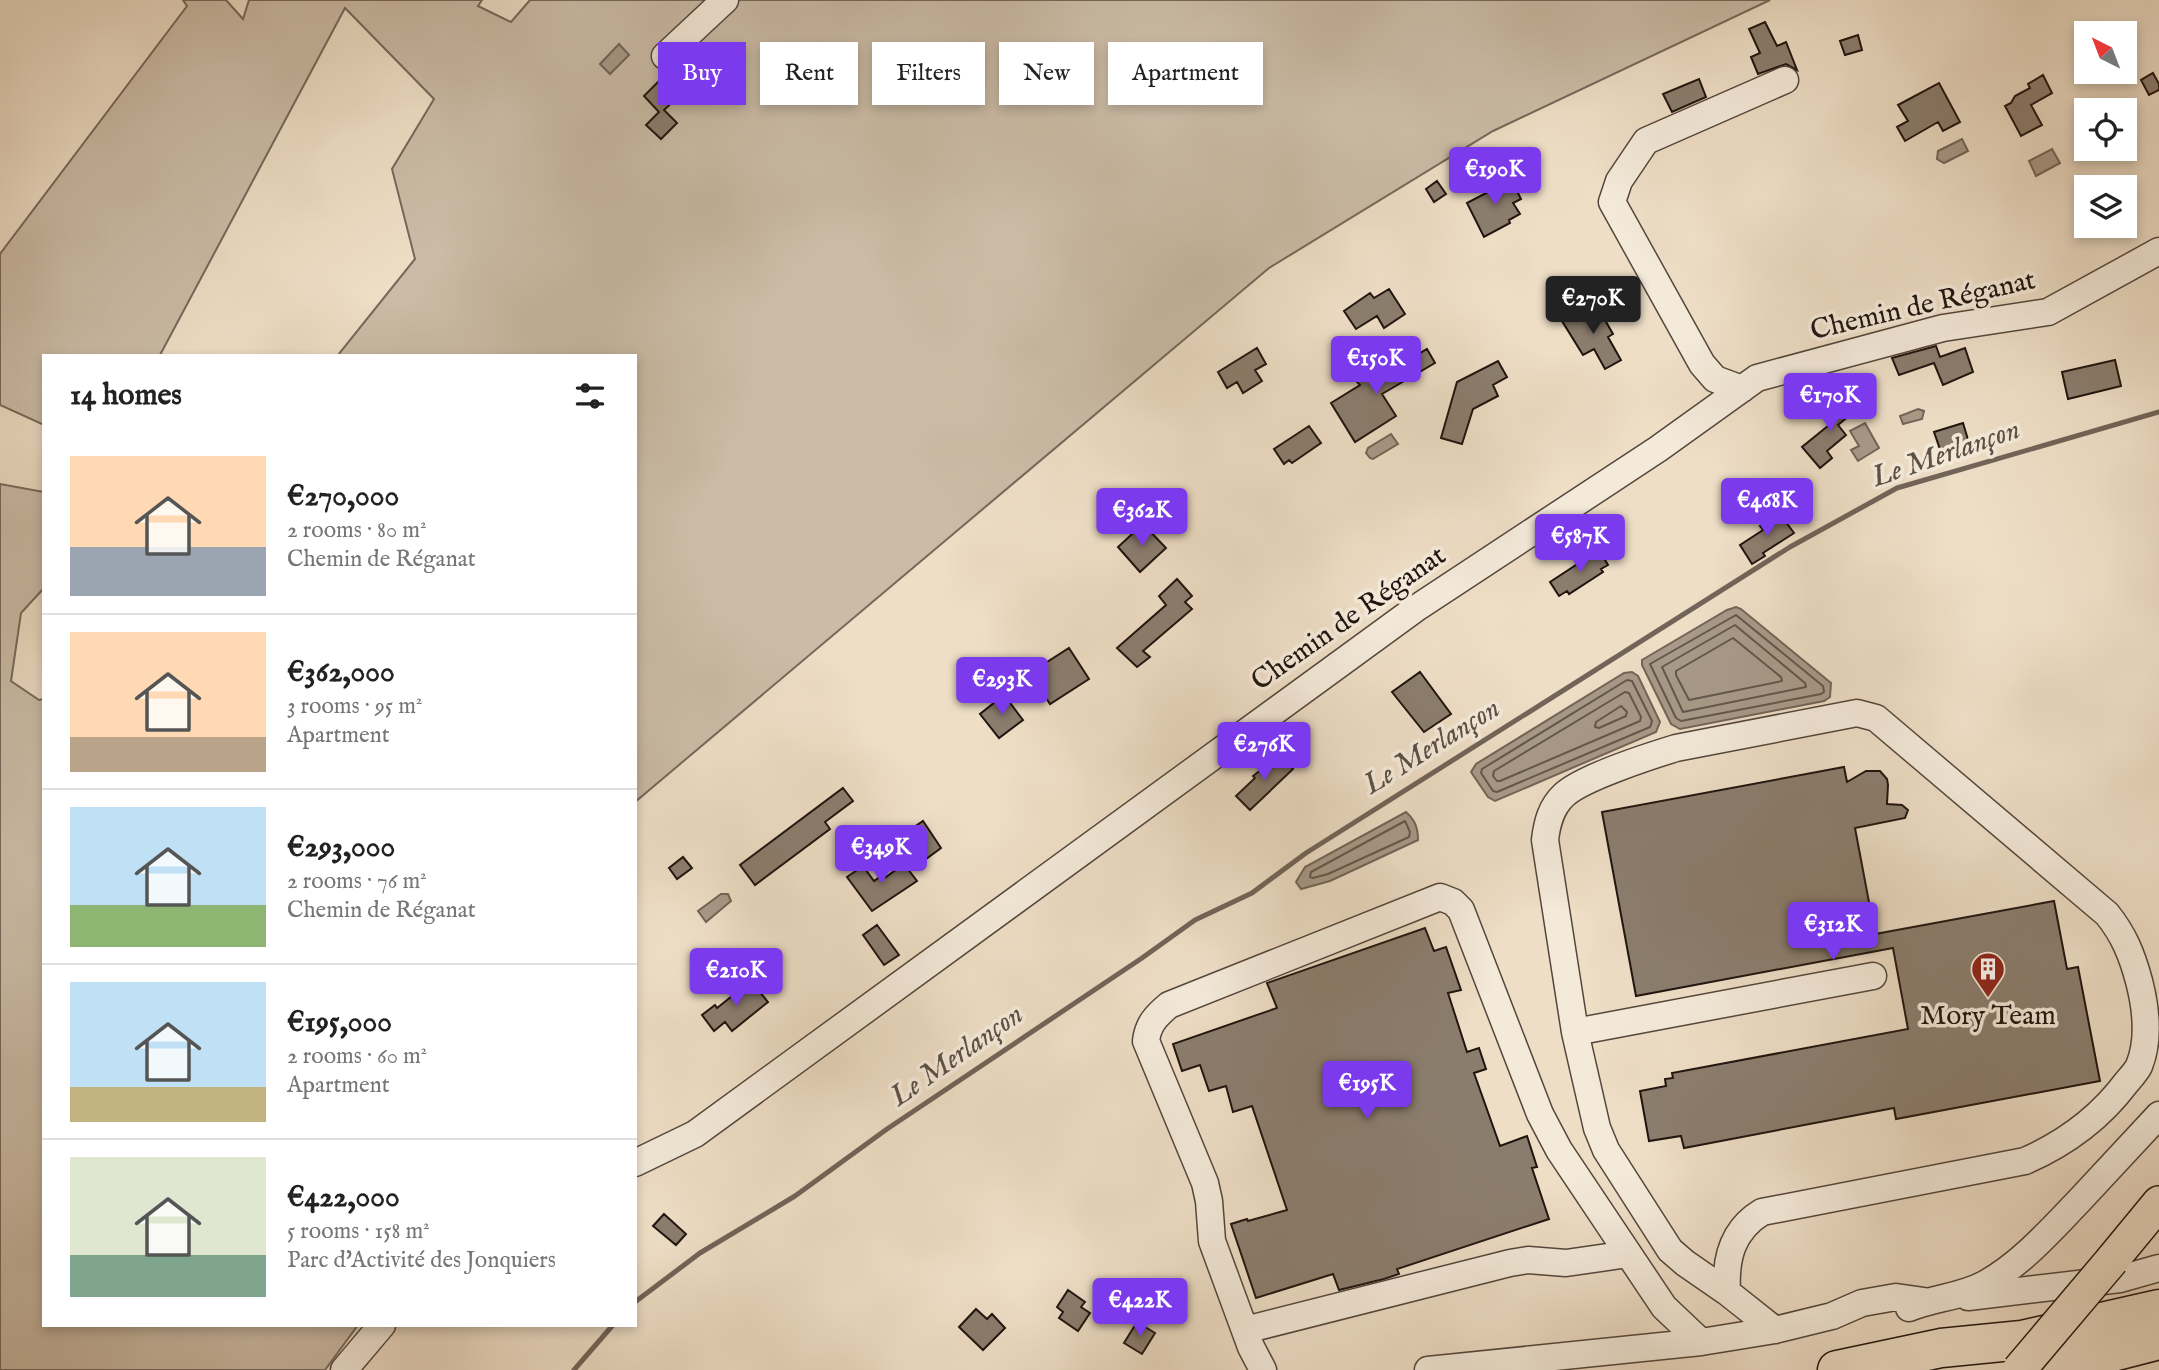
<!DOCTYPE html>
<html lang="en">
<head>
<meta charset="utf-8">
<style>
	:root { --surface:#fff; --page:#f2f2f2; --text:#222; --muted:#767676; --line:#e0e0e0; --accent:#7c3aed }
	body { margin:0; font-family:"IM FELL English",serif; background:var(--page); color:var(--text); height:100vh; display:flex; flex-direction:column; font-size:26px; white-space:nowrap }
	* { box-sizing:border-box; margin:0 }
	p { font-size:23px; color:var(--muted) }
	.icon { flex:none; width:38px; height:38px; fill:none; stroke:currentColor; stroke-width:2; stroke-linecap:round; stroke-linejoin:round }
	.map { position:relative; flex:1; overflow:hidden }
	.panel { position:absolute; left:42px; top:354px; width:595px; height:973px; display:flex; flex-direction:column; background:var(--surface); border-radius:0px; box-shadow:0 4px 10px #0003 }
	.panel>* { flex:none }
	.banner { position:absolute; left:658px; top:42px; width:665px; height:63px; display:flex; gap:14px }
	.needle { width:46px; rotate:318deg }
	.buttons { position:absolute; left:2074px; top:21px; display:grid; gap:14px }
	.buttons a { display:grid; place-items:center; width:63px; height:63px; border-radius:0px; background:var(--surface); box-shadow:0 4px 10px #0003; font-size:35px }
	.price { position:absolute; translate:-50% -60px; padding:0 16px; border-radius:7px; background:var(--accent); color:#fff; font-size:23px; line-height:46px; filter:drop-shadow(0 2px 4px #0008) }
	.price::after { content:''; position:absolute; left:50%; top:42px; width:21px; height:16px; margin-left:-10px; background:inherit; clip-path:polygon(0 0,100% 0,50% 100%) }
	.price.selected { background:#222; color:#fff }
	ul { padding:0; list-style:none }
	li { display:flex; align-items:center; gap:21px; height:175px; padding:0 28px }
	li+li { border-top:2px solid var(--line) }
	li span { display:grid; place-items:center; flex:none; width:196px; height:140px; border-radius:0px; color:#555 }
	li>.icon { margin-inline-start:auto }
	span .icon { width:84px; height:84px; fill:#fffc; stroke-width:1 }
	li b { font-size:30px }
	h2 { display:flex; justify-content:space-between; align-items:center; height:84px; padding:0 28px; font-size:30px }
	.pill { padding:0 24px; border-radius:0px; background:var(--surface); box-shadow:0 4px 10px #0003; font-size:24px; line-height:63px }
	.pill.selected { background:var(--accent); color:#fff }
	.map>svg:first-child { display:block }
	.green { fill:#cbbca7; stroke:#76685b; stroke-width:2 }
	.water { fill:#a89988; stroke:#726458; stroke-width:2 }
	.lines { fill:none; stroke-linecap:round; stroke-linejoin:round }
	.shore { stroke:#64564c; stroke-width:2 }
	.stream { stroke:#726458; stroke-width:5 }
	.building { fill:#8b7d6e; stroke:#20140f; stroke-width:2 }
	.minor-casing { stroke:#54463d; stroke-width:29 }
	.major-casing { stroke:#20140f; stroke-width:36 }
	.highway-casing { stroke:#20140f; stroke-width:41 }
	.minor { stroke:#f4eada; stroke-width:26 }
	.major { stroke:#eedec6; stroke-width:33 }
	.highway { stroke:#eedec6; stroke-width:38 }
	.major-bridge-casing { stroke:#20140f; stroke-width:36; stroke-linecap:butt }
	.major-bridge { stroke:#eedec6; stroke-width:33 }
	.labels { text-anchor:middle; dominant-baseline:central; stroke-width:7; stroke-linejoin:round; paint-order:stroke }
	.street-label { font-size:28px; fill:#20140f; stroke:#f4eada }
	.poi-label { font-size:28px; fill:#20140f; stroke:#f4eada }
	.water-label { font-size:30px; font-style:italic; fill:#5d5045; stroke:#f4eada }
</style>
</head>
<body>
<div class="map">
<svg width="2159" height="1370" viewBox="0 0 2159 1370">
	<rect width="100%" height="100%" fill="#eedec6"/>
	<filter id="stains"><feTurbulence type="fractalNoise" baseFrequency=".00286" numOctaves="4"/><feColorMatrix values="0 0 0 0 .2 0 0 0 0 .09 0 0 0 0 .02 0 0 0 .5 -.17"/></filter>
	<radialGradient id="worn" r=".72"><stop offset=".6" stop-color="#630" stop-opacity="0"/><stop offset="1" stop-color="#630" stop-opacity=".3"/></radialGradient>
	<path class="green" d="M183 0H226L243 19 249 0H482L478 6 511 22 530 0H1770L1493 131 1269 268 635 802V355H338L415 259 392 169 434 99 345 8 160 355H44V425L0 405V254L187 6Z
		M0 484 44 492V588L21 613 11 681 39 700 44 699V1325H358L325 1370H0Z"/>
	<path class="water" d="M619 44 629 55 610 74 600 64Z
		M1962 139 1968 151 1944 163 1937 159 1938 151Z
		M2052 149 2060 163 2036 176 2029 161Z
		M1918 409 1924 411 1922 419 1903 424 1900 416Z
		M1865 423 1879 448 1858 461 1851 450 1859 446 1850 431Z
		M1391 434 1398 444 1373 459 1370 458 1366 453 1368 448Z
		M1736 607 1741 609 1831 683 1830 697 1824 701 1680 729 1671 724 1642 665V660L1727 610Z
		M1632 672 1638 676 1660 722 1656 732 1495 801 1488 797 1471 772 1476 764 1624 673Z
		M1406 812C1415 820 1418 828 1418 840L1330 881 1301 889 1296 882 1305 867Z
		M721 894H728L731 901 706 922 698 911Z"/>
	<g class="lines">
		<path class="shore" d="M1736 615 1823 686 1824 692 1821 694 1681 721 1676 718 1650 664Z
			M1735 625 1805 683 1806 687 1683 712 1662 667Z
			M1733 638 1781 677 1782 681 1689 700 1676 675V671Z
			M1627 680 1632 681 1652 721 1650 727 1497 792 1493 791 1481 773 1482 769Z
			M1625 692 1629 693 1641 717 1640 721 1500 781H1497L1493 776 1494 771Z
			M1621 706 1627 712 1626 716 1599 728 1595 727 1596 722Z
			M1405 821 1410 832 1409 837 1328 874 1313 878 1310 877 1311 872Z"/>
		<path class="stream" d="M635 1302 700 1253 795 1196 887 1129 1142 958 1195 920 1252 893 1306 853 1790 547 1897 488 2159 412
			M574 1370 613 1325"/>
	</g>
	<path class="building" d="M1765 22 1777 46 1786 42 1797 70 1786 64 1758 74 1751 57 1760 53 1749 29Z
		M1858 35 1862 50 1845 55 1840 41Z
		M2153 73 2159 84V90L2149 95 2141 80Z
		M2043 75 2052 93 2031 105 2042 125 2021 136 2005 106 2011 103 2015 96 2030 88 2028 84Z
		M1699 79 1706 97 1672 112 1663 94Z
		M660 80 677 98 664 110 677 123 661 139 646 125 659 112 644 96Z
		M1939 83 1960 122 1943 131 1938 122 1905 141 1897 127 1908 121 1898 105Z
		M1502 180 1504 184 1511 180 1515 187 1521 199 1513 203 1520 214 1509 220 1510 223 1484 237 1467 203 1490 191 1488 187Z
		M1437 181 1446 194 1434 202 1426 189Z
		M1389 289 1405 314 1384 328 1377 316 1356 329 1344 311 1370 293 1374 298Z
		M1598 308 1613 334 1608 337 1621 360 1605 369 1594 349 1583 355 1562 321 1578 312 1582 318Z
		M1936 346 1940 357 1965 348 1973 372 1943 385 1934 363 1899 375 1892 358Z
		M1257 348 1266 364 1255 370 1262 381 1243 393 1237 382 1227 388 1218 372Z
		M1427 349 1435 363 1382 394 1396 416 1355 442 1331 403 1360 385 1356 381 1373 369 1374 372 1391 362 1395 368Z
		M2115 360 2121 386 2068 399 2062 372Z
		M1498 361 1507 377 1493 385 1498 396 1473 409 1462 444 1441 438 1457 382Z
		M1845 396 1856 410 1838 425 1846 435 1827 451 1832 458 1820 468 1802 447 1834 421 1826 410Z
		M1963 423 1970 446 1942 455 1934 432Z
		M1309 426 1321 443 1292 463 1289 460 1284 464 1274 449Z
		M1780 514 1794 533 1763 553 1765 556 1752 564 1740 545 1763 530 1760 526Z
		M1143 524 1166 548 1140 572 1118 547Z
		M1599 550 1608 565 1601 569 1603 572 1569 594 1567 591 1559 596 1550 582Z
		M1177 579 1192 596 1185 602 1192 609 1143 651 1150 657 1137 667 1117 648 1166 605 1159 596Z
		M1069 648 1089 679 1050 704 1030 673Z
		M1420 672 1451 714 1424 732 1392 692Z
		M1004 695 1023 720 999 738 980 714Z
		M1280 755 1293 769 1250 810 1236 796 1255 778 1253 776Z
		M1844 767 1847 782 1866 771H1880L1887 779 1888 785 1887 804 1902 805 1908 810 1905 818 1855 828 1875 934 2054 901 2067 969 2078 967 2100 1081 1896 1119 1894 1108 1684 1148 1681 1136 1649 1141 1640 1091 1666 1086 1665 1079 1673 1078 1672 1073 1908 1029 1893 948 1636 996 1602 812Z
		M843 788 853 801 825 822 830 829 755 885 740 865Z
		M923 821 941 848 926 859 907 832Z
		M683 857 692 868 677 879 669 868Z
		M904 864 917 881 872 911 847 877 863 866 874 881 884 874 886 877Z
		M877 925 899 955 884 965 863 935Z
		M1425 928 1434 951 1446 947 1461 990 1448 993 1467 1052 1479 1048 1486 1069 1474 1073 1500 1146 1527 1136 1537 1167 1532 1168 1549 1219 1397 1269 1399 1274 1384 1279 1339 1290 1333 1274 1256 1298 1231 1224 1247 1219 1248 1221 1287 1210 1252 1106 1233 1112 1226 1086 1209 1091 1200 1065 1182 1071 1173 1044 1277 1008 1267 983Z
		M751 981 768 1002 732 1031 725 1022 714 1031 702 1015 715 1005 717 1008Z
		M664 1214 686 1234 676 1245 653 1226Z
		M1068 1290 1085 1302 1081 1307 1090 1313 1078 1331 1059 1318 1063 1312 1057 1307Z
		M976 1309 987 1319 992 1314 1005 1328 983 1350 959 1327Z
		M1137 1322 1155 1333 1142 1354 1124 1343Z"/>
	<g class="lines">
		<g class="minor-casing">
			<path id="minor" d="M665 56 725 0
				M1742 389 1715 379 1702 364 1612 202 1619 181 1646 141 1785 80
				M1575 1032 1873 976
				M635 1163 695 1134 1415 609 1658 449 1757 378 1943 328 2048 312 2159 251
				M1727 1292C1725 1259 1732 1230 1762 1212L2025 1161C2066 1143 2099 1119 2126 1083 2130 1078 2136 1072 2139 1066 2150 1039 2146 1008 2139 981 2132 955 2124 935 2107 914L1876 718 1857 713 1676 748C1650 756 1582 778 1564 795 1551 807 1547 823 1545 840L1575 1032 1597 1128 1606 1150 1670 1250 1685 1263 1727 1292 1775 1330
				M1968 1297 2120 1279 2159 1268
				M1909 1308C1934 1298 1961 1297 1985 1284 2021 1264 2050 1231 2078 1202 2105 1173 2132 1144 2159 1115
				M1245 1330 1510 1263 1528 1260 1566 1263 1628 1254
				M344 1370 382 1325
				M1263 1370 1251 1347 1212 1241 1209 1201 1205 1183 1146 1041C1148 1024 1156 1016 1169 1005L1440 897 1453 902 1461 910 1540 1114 1559 1150 1664 1307 1701 1342
				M1428 1370 1701 1342 1775 1330 1832 1316 1862 1303 1896 1297 1924 1301"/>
		</g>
		<g class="major-casing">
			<path id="major" d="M2112 1260 2159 1203"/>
		</g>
		<g class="highway-casing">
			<path id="highway" d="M1837 1370 1941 1348 2022 1340 2159 1309
				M2042 1370 2159 1340"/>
		</g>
		<use href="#minor" class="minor"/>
		<use href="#major" class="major"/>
		<use href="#highway" class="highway"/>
		<g class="major-bridge-casing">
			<path id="major-bridge" d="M2019 1370 2112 1260"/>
		</g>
		<use href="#major-bridge" class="major-bridge"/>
	</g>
	<defs>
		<g id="building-pin" transform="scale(1.75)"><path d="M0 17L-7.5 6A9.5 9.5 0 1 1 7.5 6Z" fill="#8f2418" stroke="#f4eada"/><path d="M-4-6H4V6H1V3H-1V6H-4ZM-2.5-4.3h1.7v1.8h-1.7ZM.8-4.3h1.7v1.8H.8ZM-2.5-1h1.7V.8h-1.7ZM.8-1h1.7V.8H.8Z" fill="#fff"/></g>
	</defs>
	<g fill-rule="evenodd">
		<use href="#building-pin" x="1988" y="969"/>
	</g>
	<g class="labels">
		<g class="street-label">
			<text transform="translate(1923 306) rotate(-13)">Chemin de Réganat</text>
			<text transform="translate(1349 619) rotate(-35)">Chemin de Réganat</text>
		</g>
		<g class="poi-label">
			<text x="1988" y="1016">Mory Team</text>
		</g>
		<g class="water-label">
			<text transform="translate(1946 454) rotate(-19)">Le Merlançon</text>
			<text transform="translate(1432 747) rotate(-32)">Le Merlançon</text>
			<text transform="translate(957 1056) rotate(-35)">Le Merlançon</text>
		</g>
	</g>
	<rect width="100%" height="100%" filter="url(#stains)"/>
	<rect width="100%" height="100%" fill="url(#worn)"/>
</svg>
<div class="buttons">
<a><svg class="needle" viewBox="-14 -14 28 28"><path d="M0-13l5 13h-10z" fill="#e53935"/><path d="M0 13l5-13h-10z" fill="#767676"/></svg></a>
<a><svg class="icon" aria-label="locate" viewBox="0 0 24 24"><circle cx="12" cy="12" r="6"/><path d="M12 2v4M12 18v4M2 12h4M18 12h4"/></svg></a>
<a><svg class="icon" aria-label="layers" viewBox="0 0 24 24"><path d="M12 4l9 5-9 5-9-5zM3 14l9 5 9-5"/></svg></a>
</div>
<b class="price" style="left:1495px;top:207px">€190K</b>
<b class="price selected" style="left:1593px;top:336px">€270K</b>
<b class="price" style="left:1376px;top:396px">€150K</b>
<b class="price" style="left:1830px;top:433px">€170K</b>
<b class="price" style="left:1767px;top:538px">€468K</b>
<b class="price" style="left:1142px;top:548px">€362K</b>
<b class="price" style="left:1580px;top:574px">€587K</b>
<b class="price" style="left:1002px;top:717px">€293K</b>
<b class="price" style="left:1264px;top:782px">€276K</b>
<b class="price" style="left:881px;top:885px">€349K</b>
<b class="price" style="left:1833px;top:962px">€312K</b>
<b class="price" style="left:736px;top:1008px">€210K</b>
<b class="price" style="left:1367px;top:1121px">€195K</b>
<b class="price" style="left:1140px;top:1338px">€422K</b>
<div class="banner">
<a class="pill selected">Buy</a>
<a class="pill">Rent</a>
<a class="pill">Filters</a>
<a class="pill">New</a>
<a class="pill">Apartment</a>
</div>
<section class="panel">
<h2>14 homes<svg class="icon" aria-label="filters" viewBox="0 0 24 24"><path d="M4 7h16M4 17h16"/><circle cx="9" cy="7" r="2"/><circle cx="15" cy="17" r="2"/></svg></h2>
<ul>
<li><span style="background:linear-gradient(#ffd9b3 65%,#9aa5b1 0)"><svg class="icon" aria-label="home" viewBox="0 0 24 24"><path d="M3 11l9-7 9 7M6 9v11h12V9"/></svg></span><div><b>€270,000</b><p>2 rooms · 80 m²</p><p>Chemin de Réganat</p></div></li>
<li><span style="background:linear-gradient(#ffd9b3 75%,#b9a48a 0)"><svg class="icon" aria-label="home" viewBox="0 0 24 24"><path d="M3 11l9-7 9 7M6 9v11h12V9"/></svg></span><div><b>€362,000</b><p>3 rooms · 95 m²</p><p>Apartment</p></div></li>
<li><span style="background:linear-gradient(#bfe0f5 70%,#8fb573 0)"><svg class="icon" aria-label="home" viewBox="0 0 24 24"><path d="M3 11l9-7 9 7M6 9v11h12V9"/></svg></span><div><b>€293,000</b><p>2 rooms · 76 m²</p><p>Chemin de Réganat</p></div></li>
<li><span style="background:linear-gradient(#bfe0f5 75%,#c2b280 0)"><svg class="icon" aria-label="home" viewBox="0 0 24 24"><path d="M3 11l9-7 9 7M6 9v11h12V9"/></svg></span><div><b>€195,000</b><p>2 rooms · 60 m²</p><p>Apartment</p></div></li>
<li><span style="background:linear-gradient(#dfe7d0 70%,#7fa58c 0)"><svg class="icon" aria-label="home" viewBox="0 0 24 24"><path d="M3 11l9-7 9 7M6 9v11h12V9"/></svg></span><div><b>€422,000</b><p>5 rooms · 158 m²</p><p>Parc d'Activité des Jonquiers</p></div></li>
</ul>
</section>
</div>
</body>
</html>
